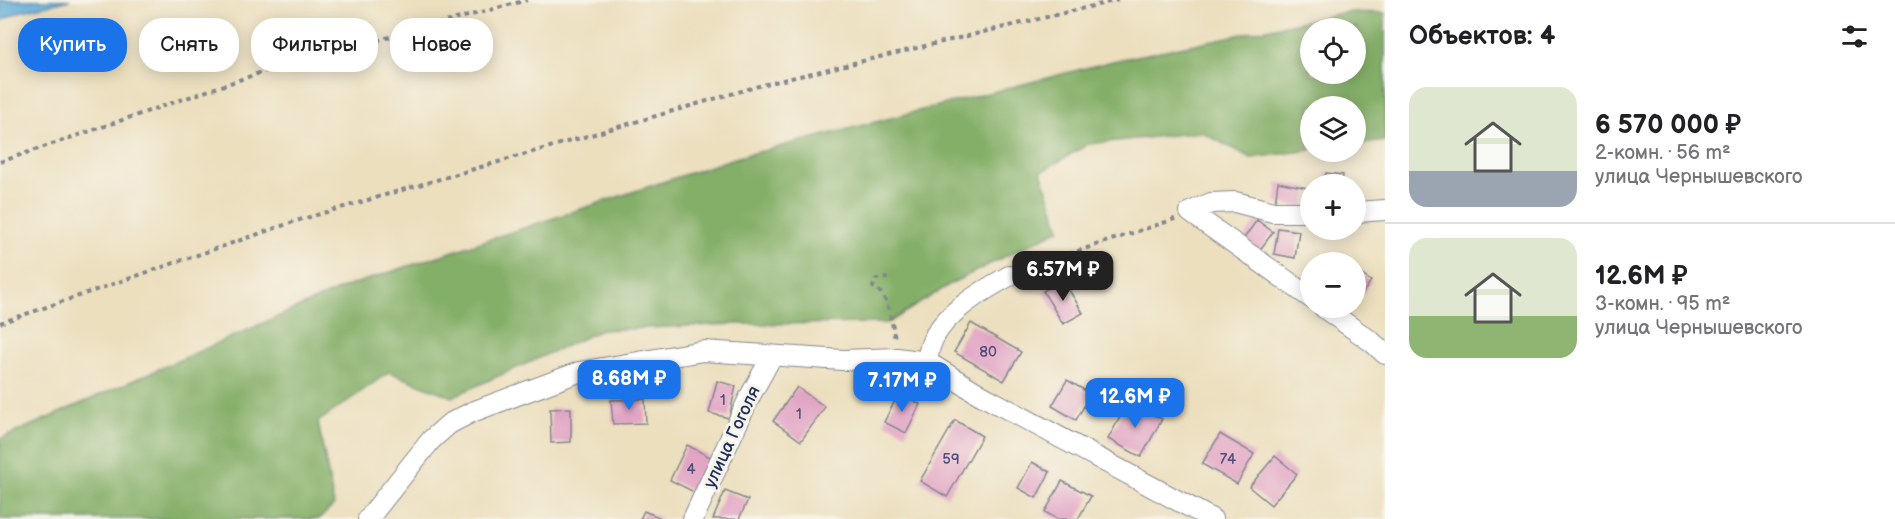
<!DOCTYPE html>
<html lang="ru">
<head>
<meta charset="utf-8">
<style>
	:root { --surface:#fff; --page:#f2f2f2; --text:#202124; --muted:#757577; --line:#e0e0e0; --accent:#1a73e8 }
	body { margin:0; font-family:"Balsamiq Sans",sans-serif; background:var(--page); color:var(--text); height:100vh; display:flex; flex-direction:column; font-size:22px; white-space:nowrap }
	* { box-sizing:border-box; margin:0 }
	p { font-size:20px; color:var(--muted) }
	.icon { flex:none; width:33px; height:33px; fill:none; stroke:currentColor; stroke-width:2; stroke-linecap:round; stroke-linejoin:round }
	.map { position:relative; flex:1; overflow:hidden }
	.drawer { display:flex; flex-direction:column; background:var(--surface); width:510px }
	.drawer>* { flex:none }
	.hud { position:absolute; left:18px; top:18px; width:570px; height:54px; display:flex; gap:12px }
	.buttons { position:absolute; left:1300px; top:18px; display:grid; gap:12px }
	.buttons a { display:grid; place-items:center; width:66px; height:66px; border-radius:50%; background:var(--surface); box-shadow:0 3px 15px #0003; font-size:30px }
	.price { position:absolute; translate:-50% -51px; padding:0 14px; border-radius:12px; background:var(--accent); color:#fff; font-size:20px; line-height:39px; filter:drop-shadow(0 2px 3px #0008) }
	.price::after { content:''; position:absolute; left:50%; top:36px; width:18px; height:14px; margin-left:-9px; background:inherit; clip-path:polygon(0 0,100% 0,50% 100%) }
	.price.on { background:#222; color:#fff }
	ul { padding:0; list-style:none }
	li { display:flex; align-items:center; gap:18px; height:150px; padding:0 24px }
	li+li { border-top:2px solid var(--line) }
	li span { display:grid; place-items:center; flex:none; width:168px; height:120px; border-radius:18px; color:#555 }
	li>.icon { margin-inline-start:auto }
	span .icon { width:72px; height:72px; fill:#fffc; stroke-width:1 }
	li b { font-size:26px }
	h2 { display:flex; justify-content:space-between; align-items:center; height:72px; padding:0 24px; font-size:26px }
	.tag { padding:0 21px; border-radius:24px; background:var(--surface); box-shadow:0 3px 15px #0003; font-size:21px; line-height:54px }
	.tag.on { background:var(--accent); color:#fff }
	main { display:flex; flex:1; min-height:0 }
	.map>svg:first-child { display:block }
	.forest { fill:#84af67; stroke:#506f62; stroke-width:1.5; fill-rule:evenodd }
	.water { fill:#5ba9d5; stroke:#3b6c9a; stroke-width:1.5 }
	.building { fill:#e2a5c5 }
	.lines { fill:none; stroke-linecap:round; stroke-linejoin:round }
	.minor-casing { stroke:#84878e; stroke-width:22 }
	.path { stroke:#84878e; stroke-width:4; stroke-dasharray:4.5 4.5; stroke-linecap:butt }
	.minor { stroke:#fff; stroke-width:20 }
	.labels { text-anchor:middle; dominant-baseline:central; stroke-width:6; stroke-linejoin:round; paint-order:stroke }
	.number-label { font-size:15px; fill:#4d4c78 }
	.street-label { font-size:18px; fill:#1b2f5e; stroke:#f7f3e8 }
</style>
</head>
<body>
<main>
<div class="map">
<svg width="1385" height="519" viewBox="0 0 1385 519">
	<rect width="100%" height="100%" fill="#f7f3e8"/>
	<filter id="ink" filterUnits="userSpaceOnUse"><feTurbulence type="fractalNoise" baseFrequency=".0167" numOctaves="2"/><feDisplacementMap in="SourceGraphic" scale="12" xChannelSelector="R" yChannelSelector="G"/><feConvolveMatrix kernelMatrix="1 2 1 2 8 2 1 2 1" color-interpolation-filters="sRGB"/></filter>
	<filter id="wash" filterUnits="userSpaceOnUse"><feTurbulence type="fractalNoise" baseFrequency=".008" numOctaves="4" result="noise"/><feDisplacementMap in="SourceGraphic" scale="24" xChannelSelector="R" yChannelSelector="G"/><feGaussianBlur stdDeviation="1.35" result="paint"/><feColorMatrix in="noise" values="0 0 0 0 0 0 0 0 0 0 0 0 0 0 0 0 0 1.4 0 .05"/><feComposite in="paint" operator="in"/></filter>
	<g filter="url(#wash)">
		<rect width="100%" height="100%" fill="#ecdfbe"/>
		<path class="forest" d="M1347 12 1385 13V141L1356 145V106H1311V150L1251 158 1201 132 1088 144 1041 172 1060 229 950 284 888 323 736 324 601 330 452 397 389 372 318 422 334 505 319 519H0V439L345 287 735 158 1113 61ZM1311 28H1356V74H1311Z"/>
		<path class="water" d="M0 0H70L19 12 0 21Z"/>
		<g id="blocks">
			<path class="building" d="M1326 173 1343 175 1342 184H1324Z
				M1278 182 1308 188 1304 208 1275 203Z
				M1257 220 1273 232 1257 254 1241 242Z
				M1278 228 1299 231 1295 258 1274 254Z
				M1356 271 1371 281 1356 303Z
				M1063 280 1083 313 1063 324 1043 291Z
				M971 323 1021 352 1004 381 954 352Z
				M1067 380 1091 394 1076 420 1052 406Z
				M717 381 736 386 729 418 709 413Z
				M797 387 825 407 801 441 773 421Z
				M899 393 920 404 906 433 884 422Z
				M645 399 646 423 613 424 611 400Z
				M1129 401 1162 419 1141 457 1108 439Z
				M571 408V442L551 443 550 409Z
				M955 420 982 436 947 497 920 481Z
				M1220 434 1254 454 1237 484 1202 464Z
				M687 445 712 458 694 492 670 480Z
				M1275 456 1297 474 1271 505 1249 487Z
				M1032 462 1050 472 1036 498 1018 488Z
				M1062 481 1091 496 1078 519H1057L1045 512Z
				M725 491 748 500 739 519H713Z
				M644 511 663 519H640Z"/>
		</g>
	</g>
	<g filter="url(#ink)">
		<use href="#blocks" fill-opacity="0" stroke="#84878e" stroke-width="1.5"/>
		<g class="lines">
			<g class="minor-casing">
				<path id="minor" d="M1190 212 1311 298
					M1190 212 1211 203 1235 202 1273 212H1311
					M1356 212 1385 210
					M1324 308 1372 342 1385 354
					M927 362C928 356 929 349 931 344 942 314 982 291 1009 276
					M368 519 431 440 449 424 472 412 579 372 703 351 843 360 897 358 927 362 981 395 1212 519
					M693 519 750 396 772 356"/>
			</g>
			<path class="path" d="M0 162 271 69 527 0
				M1026 268 1175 219
				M888 278 876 279 873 287C889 293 892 324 895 339
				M0 323 296 221 762 85 1118 0"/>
			<use href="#minor" class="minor"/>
		</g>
	</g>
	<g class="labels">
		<g class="number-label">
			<text x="988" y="352">80</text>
			<text x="723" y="400">1</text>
			<text x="799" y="414">1</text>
			<text x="951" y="459">59</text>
			<text x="1228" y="459">74</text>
			<text x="691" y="469">4</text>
		</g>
		<g class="street-label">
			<text transform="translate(732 437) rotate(-65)">улица Гоголя</text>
		</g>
	</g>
</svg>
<div class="buttons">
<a><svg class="icon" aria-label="locate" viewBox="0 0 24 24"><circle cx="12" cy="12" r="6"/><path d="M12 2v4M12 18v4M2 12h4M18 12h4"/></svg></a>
<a><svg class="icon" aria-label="layers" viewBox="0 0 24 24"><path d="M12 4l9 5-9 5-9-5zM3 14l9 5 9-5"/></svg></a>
<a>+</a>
<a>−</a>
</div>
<b class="price on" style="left:1063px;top:302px">6.57M ₽</b>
<b class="price" style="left:629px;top:411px">8.68M ₽</b>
<b class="price" style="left:902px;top:413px">7.17M ₽</b>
<b class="price" style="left:1135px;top:429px">12.6M ₽</b>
<div class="hud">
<a class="tag on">Купить</a>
<a class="tag">Снять</a>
<a class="tag">Фильтры</a>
<a class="tag">Новое</a>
</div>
</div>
<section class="drawer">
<h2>Объектов: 4<svg class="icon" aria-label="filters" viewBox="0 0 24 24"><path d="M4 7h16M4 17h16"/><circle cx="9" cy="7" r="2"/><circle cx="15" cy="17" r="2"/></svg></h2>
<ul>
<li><span style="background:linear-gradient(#dfe7d0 70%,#9aa5b1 0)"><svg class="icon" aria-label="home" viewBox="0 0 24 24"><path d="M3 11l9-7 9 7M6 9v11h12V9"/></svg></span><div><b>6 570 000 ₽</b><p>2-комн. · 56 m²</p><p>улица Чернышевского</p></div></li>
<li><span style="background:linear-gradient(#dfe7d0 65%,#8fb573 0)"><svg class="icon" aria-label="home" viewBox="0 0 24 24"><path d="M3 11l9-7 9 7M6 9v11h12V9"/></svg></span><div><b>12.6M ₽</b><p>3-комн. · 95 m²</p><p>улица Чернышевского</p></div></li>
</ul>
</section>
</main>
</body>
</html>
